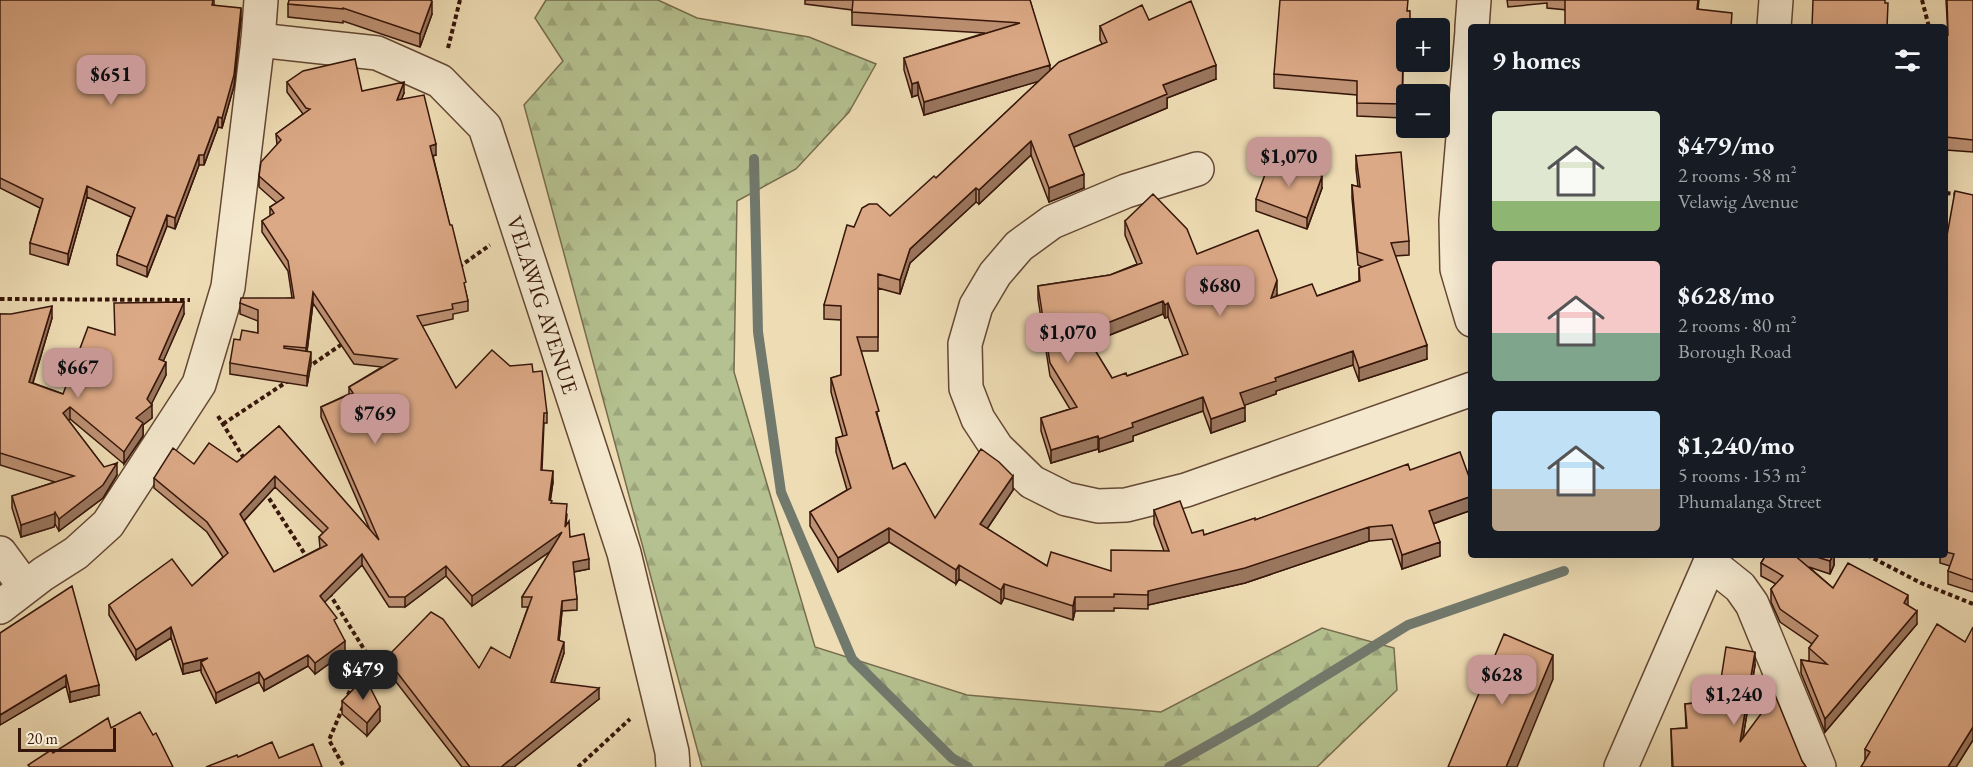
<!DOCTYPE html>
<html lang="en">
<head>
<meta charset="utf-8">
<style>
	:root { --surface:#171b24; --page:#242831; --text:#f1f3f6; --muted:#9ea1a6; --accent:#c59692 }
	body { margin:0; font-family:"EB Garamond",serif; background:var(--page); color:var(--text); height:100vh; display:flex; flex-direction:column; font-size:22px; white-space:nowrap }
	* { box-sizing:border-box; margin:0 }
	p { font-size:20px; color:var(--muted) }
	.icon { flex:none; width:33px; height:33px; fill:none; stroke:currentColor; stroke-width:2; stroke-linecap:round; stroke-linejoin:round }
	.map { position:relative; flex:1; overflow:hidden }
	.side { position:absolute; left:1468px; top:24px; width:480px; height:534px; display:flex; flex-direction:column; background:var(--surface); border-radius:6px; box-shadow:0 6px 24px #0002 }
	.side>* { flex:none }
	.controls { position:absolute; left:1396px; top:18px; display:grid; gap:12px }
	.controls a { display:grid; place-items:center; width:54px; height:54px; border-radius:6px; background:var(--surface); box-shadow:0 6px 24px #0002; font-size:30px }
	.scale { position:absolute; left:18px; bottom:15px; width:98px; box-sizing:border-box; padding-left:6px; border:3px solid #36160a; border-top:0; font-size:16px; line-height:21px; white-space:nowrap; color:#36160a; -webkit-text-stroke:4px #f4e8ce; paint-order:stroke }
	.price { position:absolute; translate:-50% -51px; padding:0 14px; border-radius:12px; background:var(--accent); color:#111; font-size:20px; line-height:39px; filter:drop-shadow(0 2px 3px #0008) }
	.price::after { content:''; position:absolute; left:50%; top:36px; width:18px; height:14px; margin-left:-9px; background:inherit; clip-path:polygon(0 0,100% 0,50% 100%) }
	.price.current { background:#222; color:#fff }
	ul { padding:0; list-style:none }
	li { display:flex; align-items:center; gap:18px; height:150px; padding:0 24px }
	li span { display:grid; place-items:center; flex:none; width:168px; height:120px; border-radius:6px; color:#555 }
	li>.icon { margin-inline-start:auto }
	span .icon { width:72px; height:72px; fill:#fffc; stroke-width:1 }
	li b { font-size:26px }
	h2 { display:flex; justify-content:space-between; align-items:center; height:72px; padding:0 24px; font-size:26px }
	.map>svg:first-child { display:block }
	.forest { fill:url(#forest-firs); stroke:#766c4d; stroke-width:1.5 }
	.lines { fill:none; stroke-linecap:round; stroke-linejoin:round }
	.stream { stroke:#71796d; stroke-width:10 }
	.minor-casing { stroke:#644834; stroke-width:36 }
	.path { stroke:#36160a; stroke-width:4; stroke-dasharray:4.5 3; stroke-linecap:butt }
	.minor { stroke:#f4e8ce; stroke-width:33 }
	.wall { fill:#bd9173; stroke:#36160a; stroke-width:1.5; fill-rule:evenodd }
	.shaded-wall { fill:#9a765e; stroke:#36160a; stroke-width:1.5 }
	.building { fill:#dca986; stroke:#36160a; stroke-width:1.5; fill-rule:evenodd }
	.labels { text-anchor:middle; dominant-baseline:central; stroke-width:6; stroke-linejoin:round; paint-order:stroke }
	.street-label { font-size:22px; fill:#36160a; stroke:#f4e8ce }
</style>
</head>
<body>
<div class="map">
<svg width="1973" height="767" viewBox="0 0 1973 767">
	<defs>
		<pattern id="forest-firs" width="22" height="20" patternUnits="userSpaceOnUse" patternTransform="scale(1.5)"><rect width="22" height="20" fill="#b5c190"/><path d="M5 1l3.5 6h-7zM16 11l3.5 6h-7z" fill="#9ca57b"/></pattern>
	</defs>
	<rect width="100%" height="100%" fill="#eedcb4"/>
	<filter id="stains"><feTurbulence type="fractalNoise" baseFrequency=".00333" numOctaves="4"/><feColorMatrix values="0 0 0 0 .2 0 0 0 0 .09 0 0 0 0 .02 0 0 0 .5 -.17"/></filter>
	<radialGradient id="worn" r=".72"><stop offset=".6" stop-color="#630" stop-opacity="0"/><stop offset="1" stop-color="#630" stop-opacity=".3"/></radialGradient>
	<path class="forest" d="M546 0H658L697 18 809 37 876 64 849 112 796 169 737 201 734 372 815 647 967 695 1161 712 1322 628 1394 648 1397 690 1317 767H702L524 105 563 61 535 18Z"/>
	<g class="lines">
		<path class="stream" d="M754 159 758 332 781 492 852 659 952 758 968 767
			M1169 767 1258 717 1408 625 1564 571"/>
		<g class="minor-casing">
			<g id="minor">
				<path id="s1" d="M261 0 258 40 377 53 440 81 485 127 624 553 672 752 673 767"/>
				<path d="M1472 27 1474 0"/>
				<path d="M1774 27 1776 0"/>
				<path d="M1472 31 1456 220 1457 269 1472 320"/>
				<path d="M1197 169 1126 191 1052 222 1019 246 995 274 976 306 965 344 966 388 978 419 997 448 1032 482 1066 499 1098 506 1126 505 1186 490 1472 389"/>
				<path d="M0 553 25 587"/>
				<path d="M1710 563 1740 587 1752 604 1819 767"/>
				<path d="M0 607 43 574 76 553 108 524 199 384 228 287 258 40"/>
				<path d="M1621 767 1710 563 1711 555"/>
			</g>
		</g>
		<path class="path" d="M1922 0 1929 27
			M448 48 460 0
			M1946 193 1957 194
			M459 267 490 245
			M0 299 190 300
			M307 368 345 342
			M218 416 245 460
			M223 424 288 381
			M265 492 308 559
			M1867 555 1921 583 1973 604
			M329 593 367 654 347 697
			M343 707 329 740 344 767
			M578 767 630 719"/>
		<use href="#minor" class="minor"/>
	</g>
	<path class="wall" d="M0 0H214V5L241 18 234 86 222 128 218 127 204 165H199L175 229 167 226 147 277 117 265V255L131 217 87 197 68 265 30 254V243L40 208 0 188Z
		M805 0H1030L1050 70 1102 44 1100 40V26L1149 20 1216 79 1167 98V108L1074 147 1084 188 1049 202 1031 155 979 204 976 202 910 263 900 294 878 288V351H861L879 421 893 469 935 518 1013 490 987 529 1047 566 1111 571 1164 551 1154 524V510L1192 533 1204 535 1255 520 1410 470 1472 485V510L1433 524 1440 556 1402 569 1392 539 1369 541 1245 583 1148 605V609L1114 608V611H1075L1073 620 1004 598 1001 604 959 579 956 584 889 542 838 572 810 526V512L847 490 836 452V438L843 436 831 392V378L841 375V320L824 319V305L854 227 890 216 936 178 1039 81 924 115 918 95 912 97 904 70V58L985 33 852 25V10L805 4Z
		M1507 0H1699L1698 9 1732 26 1547 8V3L1508 7Z
		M1946 0H1973V152L1946 150V35H1948Z
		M288 4 432 14 420 47 343 21V23L288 17Z
		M1409 11 1407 28V62H1409V69H1403L1402 118 1357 116V95L1274 88V74Z
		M287 82 362 91 404 93 401 100 436 155 433 156 468 301V311L453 314V319L422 326 456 388 510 366 533 372 547 413V423H544L542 470 553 482 550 500 551 503 567 514 566 525 570 537 589 569 574 572 577 599V610L562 611 559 641 564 653 554 682 599 699 514 767H462L386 669V658L479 668 510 658 528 607H522V597L551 551 472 606 446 576 405 607H389L362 565 324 602 337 627 345 652 315 674 308 666 264 691 259 682 216 703 201 672V670L183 674 171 638 136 660 109 615V605L192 586 223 557 207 532 154 488V478L194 464 237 462 279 426 370 530 321 417V407L349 394V387L382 367 354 364 313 303 307 352 311 363 307 386 230 374V363L240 340 258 333V321L240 314V303L292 298 288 271 262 232V221L270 216V207L277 203 259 187V176L277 145 276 134 303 114 287 92ZM275 487 323 533 319 537 320 548 274 572 244 521Z
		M1356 156 1409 241V255L1395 256 1427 359 1359 381 1353 365 1276 391V394L1244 405 1245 421 1211 433 1203 411 1133 436V441L1099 452 1098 449 1051 463 1041 431V418L1070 409 1050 376 1038 299V286L1110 275 1137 264 1125 235V221L1197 254 1277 294 1276 296H1317L1359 281V268L1362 267 1358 265 1352 198V185L1358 187 1356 169ZM1163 314 1165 318 1168 317 1183 356 1127 376 1112 378 1090 343Z
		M1322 188 1307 229 1256 211V199Z
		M1973 195V592L1948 584V571L1950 566 1940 563V556L1937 555H1946V241Z
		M0 314 52 318 33 383 63 394 114 335 184 314 163 361 166 375 151 404 152 418 143 425V436L124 464 70 419 68 420 104 467 117 475 103 498 59 531 55 524 54 527 21 537 12 508V496L55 482 0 465Z
		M1766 555H1834V565L1830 574 1809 567 1833 588 1908 606 1917 624 1825 732 1801 673V660L1810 661H1809V648L1812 644 1780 622 1771 602V589L1776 584 1761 576V563Z
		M0 633 99 695 70 702 66 686 0 725Z
		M1965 642 1973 740 1956 767H1861L1865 762V749Z
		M1755 665 1743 738 1802 761 1806 767H1672L1671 729 1686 728 1685 704 1714 701 1713 680 1721 679Z
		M342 701 380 721 367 736 342 714Z"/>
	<path class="shaded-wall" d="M432 1V14L420 47V34Z
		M241 8V18L234 86 222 128V118Z
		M1050 65V78L924 115V102Z
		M1216 65V79L1167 98V108L1069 149V135L1163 85Z
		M404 82V93L397 111V100Z
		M918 82V95L912 97V84Z
		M218 117V127L204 165V155Z
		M1031 141V155L979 204V190Z
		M436 144V155L430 156V146Z
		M199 155V165L175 229V218Z
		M1084 174V188L1049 202V188Z
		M1322 176V188L1307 229V218Z
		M87 186V197L68 265V254Z
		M976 188V202L910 263 900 294V280L910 249Z
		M167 215V226L147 277V267Z
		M1277 280V294L1271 311V298Z
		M313 292V303L306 359V348Z
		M1163 301V314L1084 345V332Z
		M184 302V314L159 371V359Z
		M1168 303V317L1165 318V305Z
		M52 306V318L29 395V382Z
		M1427 345V359L1359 381V368Z
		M1353 351V365L1276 391V394L1240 407V393L1275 378Z
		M311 352V363L307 386V376Z
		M166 362V375L150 407 152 405V418L143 425V436L124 464V452L136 418 147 399Z
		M1203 397V411L1133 436V441L1099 452V439L1132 423Z
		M70 407V419L63 425V413Z
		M1245 407V421L1211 433V419Z
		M1098 436V449L1051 463V450Z
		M117 463V475L103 498 59 531V519Z
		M553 471V482L549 511V500Z
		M275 476V487L240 525V514Z
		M1013 476V490L980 539V524Z
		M1472 496V510L1429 525V511Z
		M55 512V524L54 527 21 537V525Z
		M1369 527V541L1245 583 1148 605V591Z
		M889 528V542L838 572V558Z
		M562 532V543L472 606V596Z
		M1440 542V556L1402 569V555Z
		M362 554V565L320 607V596Z
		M1833 555H1834V565L1830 574V561Z
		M589 559V569L573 572V562Z
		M959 565V579L956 584V570Z
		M446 566V576L405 607V597Z
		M1004 584V598L1001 604V590Z
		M1908 595V608L1904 603Z
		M1075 597V611L1073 620V606Z
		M562 601V611L558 651V640Z
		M1917 611V624L1825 732V719Z
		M171 627V638L136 660V650Z
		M345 641V652L315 674V663Z
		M564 642V653L551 692V682Z
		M1755 652V665L1740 755V742Z
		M308 655V666L264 691V680Z
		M1553 655V679L1517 767H1506Z
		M208 658 201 662V670L183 674V664Z
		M259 672V682L216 703V693Z
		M66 675V686L0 725V715Z
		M99 685V695L70 702V692Z
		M599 688V699L514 767H501Z
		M380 707V721L367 736V723Z
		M1973 727V740L1956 767H1948Z"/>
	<path class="building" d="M0 0H213L212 5 241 8 234 75 222 118 218 117 204 155H199L175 218 167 215 147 267 117 255 135 208 87 186 68 254 30 243 43 199 0 178Z
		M289 0H430L432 1 420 34 343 8V9L288 4Z
		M853 0H1030L1050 65 924 102 918 82 912 84 904 58 1020 23 852 12Z
		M1280 0H1408L1407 11H1410V28H1407V55H1403L1402 104 1357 103V81L1274 74Z
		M1565 0H1698L1697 9 1732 13 1731 27H1565Z
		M1813 0H1885V3H1888L1887 27H1812Z
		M1947 0H1973V140L1946 137V35H1948Z
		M1191 1 1216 65 1163 85 1167 94 1069 135 1084 174 1049 188 1031 141 979 190 976 188 910 249 900 280 878 274V337H857L879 411 876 412 893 469 905 463 935 518 981 449 999 462 1013 476 980 524 1047 566 1051 552 1111 571V550L1169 551 1154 510 1180 501 1192 533 1203 530 1204 535 1255 518V520L1408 464 1410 470 1460 452 1472 485V496L1429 511 1440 542 1402 555 1392 525 1369 527 1245 568 1148 591V595L1114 594V597H1075L1073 606 1004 584 1001 590 959 565 956 570 889 528 838 558 810 512 851 488 836 438 847 435 831 378 841 375V306L824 305 847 225 854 227 862 208 869 204H877L890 216 934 176 936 178 1059 62 1107 42 1100 26 1142 5 1149 20Z
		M355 59 362 91 404 82 397 100 424 95 436 144 430 146 450 225H452L466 282 464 283 468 301 452 304 453 309 417 316 456 388 492 350 510 366 532 364 533 372 542 371 547 413H544L541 470 553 471 549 500 552 501 551 503 567 504 565 527 569 521 570 537 584 534 589 559 573 562 577 599 562 601 558 640 564 642 551 682 599 688 501 767H470L386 658 431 612 443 619 479 668 491 647 510 658 532 597H522L562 532 472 596 446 566 405 597H389L362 554 320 596 337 618 334 620 345 641 315 663 308 655 264 680 259 672 216 693 201 662 208 658 183 664 171 627 136 650 109 605 172 559 192 586 228 553 207 522 154 478 173 448 194 464 209 443 237 462 279 426 379 540 321 407 353 393 349 387 397 359 354 354 313 292 306 348 284 346V348L311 352 307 376 230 363 234 339 240 340 242 330 258 333V310L240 303 241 298H294L288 261 262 221 274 213 270 207 284 198 259 176 261 162 281 140 276 134 310 109 306 108 287 82 303 71ZM275 476 328 528 319 537 327 545 274 572 240 514Z
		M1401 152 1409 241 1391 243 1427 345 1359 368 1353 351 1275 378 1276 381 1240 393 1245 407 1211 419 1203 397 1132 423 1133 427 1099 439 1098 436 1051 450 1041 418 1077 407 1050 363 1038 286 1110 275 1142 263 1125 221 1153 194 1187 229 1197 254 1258 230 1277 280 1271 298 1312 284 1317 296 1360 281 1359 268 1382 260 1358 252 1352 185 1360 187 1356 156ZM1163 301 1165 305 1168 303 1188 354 1127 376 1126 373 1112 378 1084 332Z
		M1271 158 1322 176 1307 218 1256 199Z
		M1955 191 1973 195V580L1948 571 1954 554 1946 552V241Z
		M184 302 159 359 166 362 147 399 152 405 136 418 143 423 124 452 70 407 63 413 104 467 117 463 103 485 59 519 55 512 54 514 21 525 12 496 74 476 0 453V314H11L52 306 29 382 63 394 88 327 115 335 114 303Z
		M1766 555H1794L1833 588 1848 563 1908 595 1904 603 1917 611 1825 719 1801 660 1827 664 1809 648 1818 636 1780 609 1771 589 1783 576 1761 563Z
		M1810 555H1833L1830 561Z
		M72 586 99 685 70 692 66 675 0 715V633Z
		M1937 624 1965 642 1973 627V727L1948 767H1861L1870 752 1865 749Z
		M1504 634 1553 655 1506 767H1448Z
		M1726 647 1755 652 1740 742 1775 695 1802 761 1806 767H1673L1671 729 1687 728 1685 704 1715 701 1713 680 1721 679Z
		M365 677 380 707 367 723 342 701Z
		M140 712 153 735 156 733 173 767H30L28 765 51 750 53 753 108 718 111 728Z
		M272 742 279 758 313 744 322 767H206L237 755 238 757Z"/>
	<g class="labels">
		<g class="street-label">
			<text stroke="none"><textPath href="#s1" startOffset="480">VELAWIG AVENUE</textPath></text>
		</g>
	</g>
	<rect width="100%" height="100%" filter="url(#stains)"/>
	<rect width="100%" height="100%" fill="url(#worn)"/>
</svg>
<div class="controls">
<a>+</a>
<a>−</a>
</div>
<div class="scale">20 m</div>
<b class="price" style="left:111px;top:106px">$651</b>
<b class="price" style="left:1289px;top:188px">$1,070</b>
<b class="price" style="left:1220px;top:317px">$680</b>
<b class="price" style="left:1068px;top:364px">$1,070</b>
<b class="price" style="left:78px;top:399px">$667</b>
<b class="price" style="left:375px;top:445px">$769</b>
<b class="price current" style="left:363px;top:701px">$479</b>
<b class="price" style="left:1502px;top:706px">$628</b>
<b class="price" style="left:1734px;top:726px">$1,240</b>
<section class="side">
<h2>9 homes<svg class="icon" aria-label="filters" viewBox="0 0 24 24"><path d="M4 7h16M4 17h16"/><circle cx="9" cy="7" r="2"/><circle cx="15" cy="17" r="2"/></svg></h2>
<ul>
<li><span style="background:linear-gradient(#dfe7d0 75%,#8fb573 0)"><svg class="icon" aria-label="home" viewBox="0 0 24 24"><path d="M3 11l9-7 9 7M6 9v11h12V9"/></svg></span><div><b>$479/mo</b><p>2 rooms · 58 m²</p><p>Velawig Avenue</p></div></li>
<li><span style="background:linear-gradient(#f6c9c9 60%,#7fa58c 0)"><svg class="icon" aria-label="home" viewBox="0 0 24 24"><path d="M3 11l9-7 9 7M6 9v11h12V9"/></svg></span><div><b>$628/mo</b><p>2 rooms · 80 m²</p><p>Borough Road</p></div></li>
<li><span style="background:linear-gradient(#bfe0f5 65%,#b9a48a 0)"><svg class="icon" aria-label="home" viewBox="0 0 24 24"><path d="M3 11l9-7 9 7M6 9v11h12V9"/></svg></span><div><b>$1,240/mo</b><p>5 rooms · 153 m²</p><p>Phumalanga Street</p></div></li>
</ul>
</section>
</div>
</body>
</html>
